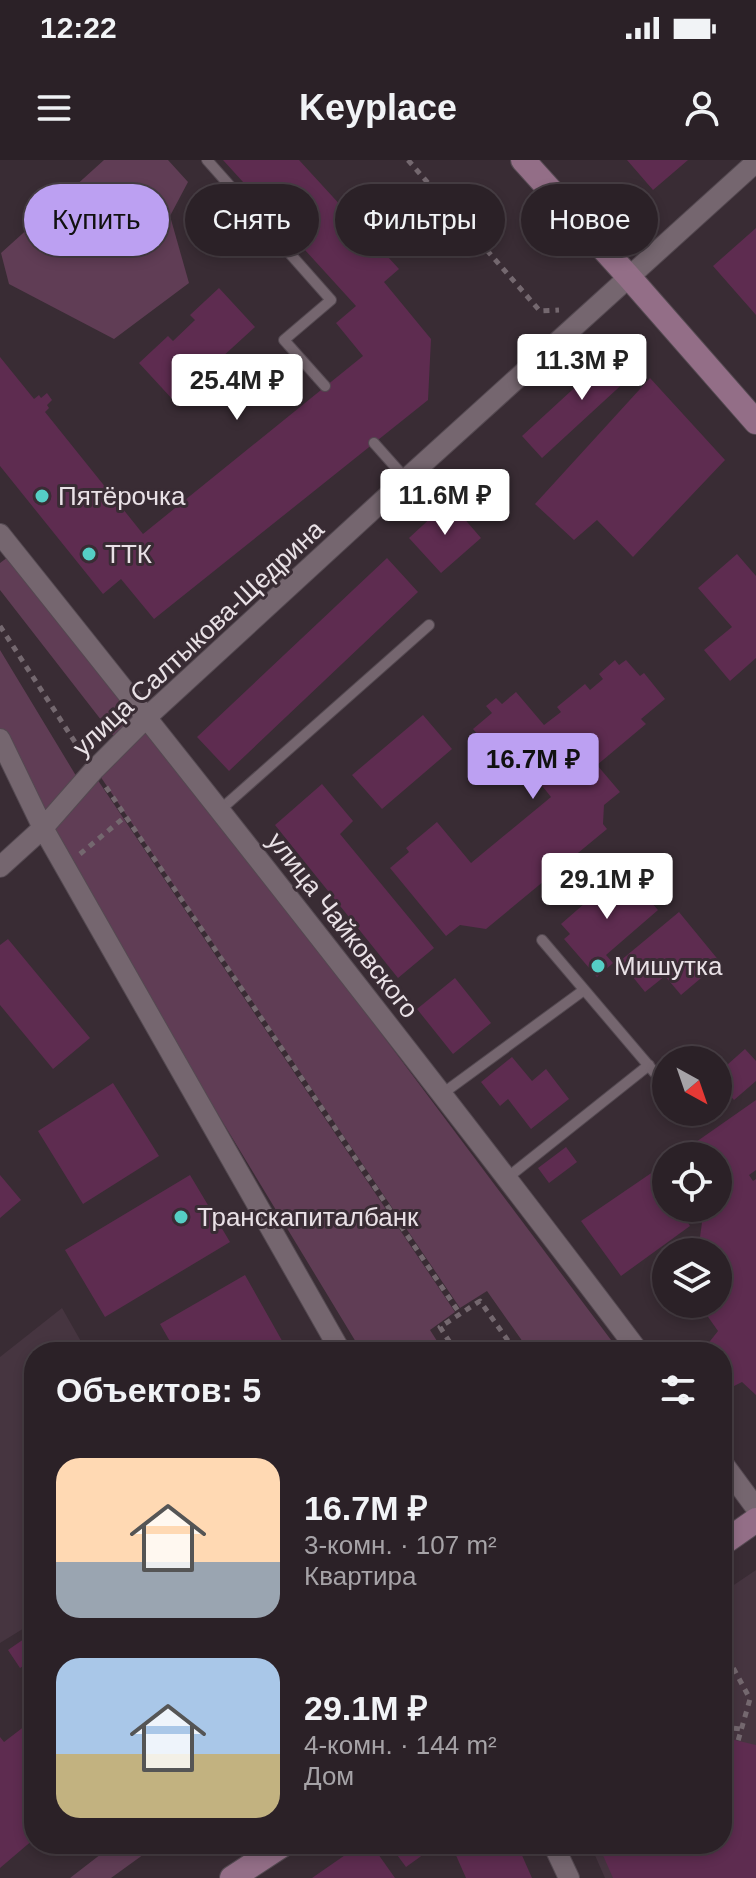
<!DOCTYPE html>
<html lang="ru">
<head>
<meta charset="utf-8">
<style>
	:root { --surface:#2b2127; --page:#33292f; --text:#f1f3f6; --muted:#a6a3a7; --line:#473e44; --accent:#bca0f2 }
	body { margin:0; font-family:Arial,sans-serif; background:var(--page); color:var(--text); height:100vh; display:flex; flex-direction:column; font-size:30px; white-space:nowrap }
	* { box-sizing:border-box; margin:0 }
	p { font-size:26px; color:var(--muted) }
	.icon { flex:none; width:44px; height:44px; fill:none; stroke:currentColor; stroke-width:2; stroke-linecap:round; stroke-linejoin:round }
	.map { position:relative; flex:1; overflow:hidden }
	.drawer { position:absolute; left:24px; top:1182px; width:708px; height:512px; display:flex; flex-direction:column; background:var(--surface); border-radius:32px; box-shadow:0 4px 12px #0003,0 0 0 2px var(--line) }
	.drawer>* { flex:none }
	.top-card { position:absolute; left:24px; top:24px; width:708px; height:72px; display:flex; gap:16px }
	.needle { width:52px; rotate:140deg }
	.buttons { position:absolute; left:652px; top:886px; display:grid; gap:16px }
	.buttons a { display:grid; place-items:center; width:80px; height:80px; border-radius:50%; background:var(--surface); box-shadow:0 4px 12px #0003,0 0 0 2px var(--line); font-size:40px }
	.price { position:absolute; translate:-50% -68px; padding:0 18px; border-radius:8px; background:#fff; color:#222; font-size:26px; line-height:52px; filter:drop-shadow(0 2px 4px #0008) }
	.price::after { content:''; position:absolute; left:50%; top:48px; width:24px; height:18px; margin-left:-12px; background:inherit; clip-path:polygon(0 0,100% 0,50% 100%) }
	.price.on { background:var(--accent); color:#111 }
	ul { padding:0; list-style:none }
	li { display:flex; align-items:center; gap:24px; height:200px; padding:0 32px }
	li span { display:grid; place-items:center; flex:none; width:224px; height:160px; border-radius:24px; color:#555 }
	li>.icon { margin-inline-start:auto }
	span .icon { width:96px; height:96px; fill:#fffc; stroke-width:1 }
	li b { font-size:34px }
	h2 { display:flex; justify-content:space-between; align-items:center; height:96px; padding:0 32px; font-size:34px }
	.pill { padding:0 28px; border-radius:36px; background:var(--surface); box-shadow:0 4px 12px #0003,0 0 0 2px var(--line); font-size:28px; line-height:72px }
	.pill.on { background:var(--accent); color:#111 }
	.status { display:flex; justify-content:space-between; align-items:center; height:56px; padding:0 40px; background:var(--surface); direction:ltr }
	.status svg { height:22px; fill:currentColor }
	header { display:flex; justify-content:space-between; align-items:center; height:104px; padding:0 32px; background:var(--surface); font-size:36px; font-weight:700 }
	.map>svg:first-child { display:block }
	.built { fill:#463540 }
	.green { fill:#603d55 }
	.building { fill:#5e2c50 }
	.lines { fill:none; stroke-linecap:round; stroke-linejoin:round }
	.lane-casing { stroke:#544951; stroke-width:12 }
	.street-casing { stroke:#544951; stroke-width:22 }
	.secondary-casing { stroke:#544951; stroke-width:26 }
	.path { stroke:#74686f; stroke-width:5; stroke-dasharray:6 6; stroke-linecap:butt }
	.lane { stroke:#75666f; stroke-width:10 }
	.street { stroke:#75666f; stroke-width:20 }
	.secondary { stroke:#936e87; stroke-width:24 }
	.poi-dot { fill:#55cec5; stroke:#392c34; stroke-width:3 }
	.labels { text-anchor:middle; dominant-baseline:central; stroke-width:6; stroke-linejoin:round; paint-order:stroke }
	.poi-label { font-size:26px; fill:#e9e1e6; stroke:#392c34; text-anchor:start }
	.street-label { font-size:26px; fill:#e9e1e6; stroke:#392c34 }
</style>
</head>
<body>
<div class="status"><b>12:22</b><svg viewBox="0 0 49 12"><path d="M0 12V9h3v3zM5 12V6h3v6zM10 12V3h3v9zM15 12V0h3v12zM26 1h20v11H26zM47 4h2v5h-2z"/></svg></div>
<header><svg class="icon" aria-label="menu" viewBox="0 0 24 24"><path d="M4 6h16M4 12h16M4 18h16"/></svg>Keyplace<svg class="icon" aria-label="person" viewBox="0 0 24 24"><circle cx="12" cy="8" r="4"/><path d="M4 21q1-7 8-7t8 7"/></svg></header>
<div class="map">
<svg width="756" height="1718" viewBox="0 0 756 1718">
	<rect width="100%" height="100%" fill="#392c34"/>
	<path class="built" d="M62 1148 87 1192H34V1462L0 1483V1197Z
		M756 1410V1718H605L590 1684H722V1433Z"/>
	<path class="green" d="M104 0H168L188 22 170 56 189 123 114 179 9 124 1 93Z
		M12 394 144 557 119 583 0 430V403Z
		M0 490 81 624 43 665 0 573Z
		M147 561 620 1192H530L487 1131 460 1148 98 613Z
		M95 616 455 1152 430 1170 444 1192H362L45 669Z
		M114 1684H158L111 1718H70Z"/>
	<path class="building" d="M223 0H299L399 109 384 122 431 179 428 240 154 459 121 419 103 434 0 306V197L34 239 39 235 41 238 47 233 52 240 47 245 49 248 45 252 143 374 363 196 336 163 356 146Z
		M627 0H688L653 30Z
		M756 68V155L713 106Z
		M219 128 255 167 174 241 139 203 168 176 173 181 195 160 190 155Z
		M621 185 641 207 542 298 522 276Z
		M650 218 725 300 633 397 597 360 574 380 535 344Z
		M449 341 481 378 441 413 409 378Z
		M737 394 756 416V498L730 521 704 490 732 467 698 428Z
		M387 398 418 432 229 611 197 577Z
		M615 500 619 505 626 500 640 516 644 513 665 539 641 559 646 564 597 605 620 632 604 645 603 664 607 669 486 769 460 765 446 776 390 708 409 692 406 688 437 662 471 703 551 637 531 612 518 622 473 569 492 553 486 546 496 538 502 544 516 532 544 565 561 552 557 547 585 524 590 530 603 519 599 514Z
		M423 555 452 589 382 649 352 615Z
		M322 624 353 661 340 674 434 788 398 818 275 665Z
		M623 710 658 750 606 795 613 803 597 817 564 779 570 774 561 764Z
		M679 752 720 802 681 835 665 816 645 832 620 801Z
		M8 779 90 878 53 909 0 845V785Z
		M455 818 491 863 453 894 417 849Z
		M745 889 756 901V921L734 940 718 922V913Z
		M512 897 532 921 546 909 569 939 531 969 508 939 500 946 481 922Z
		M113 923 159 996 83 1044 38 971Z
		M756 940V1010L749 1015 753 1021 756 1019V1235L742 1222 734 1226 726 1218 722 1222V1192H692L688 1187 695 1182 703 1190 718 1171 699 1144H718V1092H698L703 1055 713 1048H718V996H676Z
		M566 987 577 1002 549 1023 538 1008Z
		M666 1003V1048H687L682 1052 690 1066 621 1116 581 1061Z
		M0 1015 21 1040 0 1058Z
		M190 1015 230 1082 105 1157 65 1090Z
		M245 1115 285 1186 275 1192H176L160 1164Z
		M34 1472V1499L20 1508 8 1490Z
		M34 1559V1623L29 1624 34 1631V1679L0 1708V1577L4 1582Z
		M722 1577 756 1585V1718H613L598 1684H722Z
		M361 1684H371L395 1718H312Z
		M389 1684H438L406 1707Z
		M451 1684H517L532 1718H466Z"/>
	<g class="lines">
		<g class="lane-casing">
			<path id="lane" d="M207 0 331 140 284 180 325 226
				M374 283 406 319
				M220 650 429 465
				M542 780 666 926
				M442 934 584 830
				M507 1018 649 905"/>
		</g>
		<g class="street-casing">
			<path id="street" d="M0 374C216 644 431 916 639 1192
				M0 579 43 668 341 1192
				M0 707 43 668 94 610 147 557 406 319 756 2
				M722 1302 756 1348
				M553 1684 569 1718"/>
		</g>
		<g class="secondary-casing">
			<path id="secondary" d="M523 0 629 117 756 262
				M722 1384 756 1360
				M232 1718 284 1684"/>
		</g>
		<path class="path" d="M408 0 540 151 559 150
			M0 466 82 593
			M106 627 460 1154
			M80 694 126 656
			M456 1192 440 1167 480 1141 516 1192
			M722 1487 750 1539 738 1581
			M722 1567 741 1569"/>
		<use href="#lane" class="lane"/>
		<use href="#street" class="street"/>
		<use href="#secondary" class="secondary"/>
	</g>
	<g class="poi-dot">
		<circle cx="42" cy="336" r="8"/>
		<circle cx="89" cy="394" r="8"/>
		<circle cx="598" cy="806" r="8"/>
		<circle cx="181" cy="1057" r="8"/>
	</g>
	<g class="labels">
		<g class="poi-label">
			<text x="58" y="336">Пятёрочка</text>
			<text x="105" y="394">ТТК</text>
			<text x="614" y="806">Мишутка</text>
			<text x="197" y="1057">Транскапиталбанк</text>
		</g>
		<g class="street-label">
			<text transform="translate(198 478) rotate(-43)">улица Салтыкова-Щедрина</text>
			<text transform="translate(343 765) rotate(52)">улица Чайковского</text>
		</g>
	</g>
</svg>
<div class="buttons">
<a><svg class="needle" viewBox="-14 -14 28 28"><path d="M0-13l5 13h-10z" fill="#e53935"/><path d="M0 13l5-13h-10z" fill="#a6a3a7"/></svg></a>
<a><svg class="icon" aria-label="locate" viewBox="0 0 24 24"><circle cx="12" cy="12" r="6"/><path d="M12 2v4M12 18v4M2 12h4M18 12h4"/></svg></a>
<a><svg class="icon" aria-label="layers" viewBox="0 0 24 24"><path d="M12 4l9 5-9 5-9-5zM3 14l9 5 9-5"/></svg></a>
</div>
<b class="price" style="left:582px;top:242px">11.3M ₽</b>
<b class="price" style="left:237px;top:262px">25.4M ₽</b>
<b class="price" style="left:445px;top:377px">11.6M ₽</b>
<b class="price on" style="left:533px;top:641px">16.7M ₽</b>
<b class="price" style="left:607px;top:761px">29.1M ₽</b>
<div class="top-card">
<a class="pill on">Купить</a>
<a class="pill">Снять</a>
<a class="pill">Фильтры</a>
<a class="pill">Новое</a>
</div>
<section class="drawer">
<h2>Объектов: 5<svg class="icon" aria-label="filters" viewBox="0 0 24 24"><path d="M4 7h16M4 17h16"/><circle cx="9" cy="7" r="2"/><circle cx="15" cy="17" r="2"/></svg></h2>
<ul>
<li><span style="background:linear-gradient(#ffd9b3 65%,#9aa5b1 0)"><svg class="icon" aria-label="home" viewBox="0 0 24 24"><path d="M3 11l9-7 9 7M6 9v11h12V9"/></svg></span><div><b>16.7M ₽</b><p>3-комн. · 107 m²</p><p>Квартира</p></div></li>
<li><span style="background:linear-gradient(#a9c7e8 60%,#c2b280 0)"><svg class="icon" aria-label="home" viewBox="0 0 24 24"><path d="M3 11l9-7 9 7M6 9v11h12V9"/></svg></span><div><b>29.1M ₽</b><p>4-комн. · 144 m²</p><p>Дом</p></div></li>
</ul>
</section>
</div>
</body>
</html>
